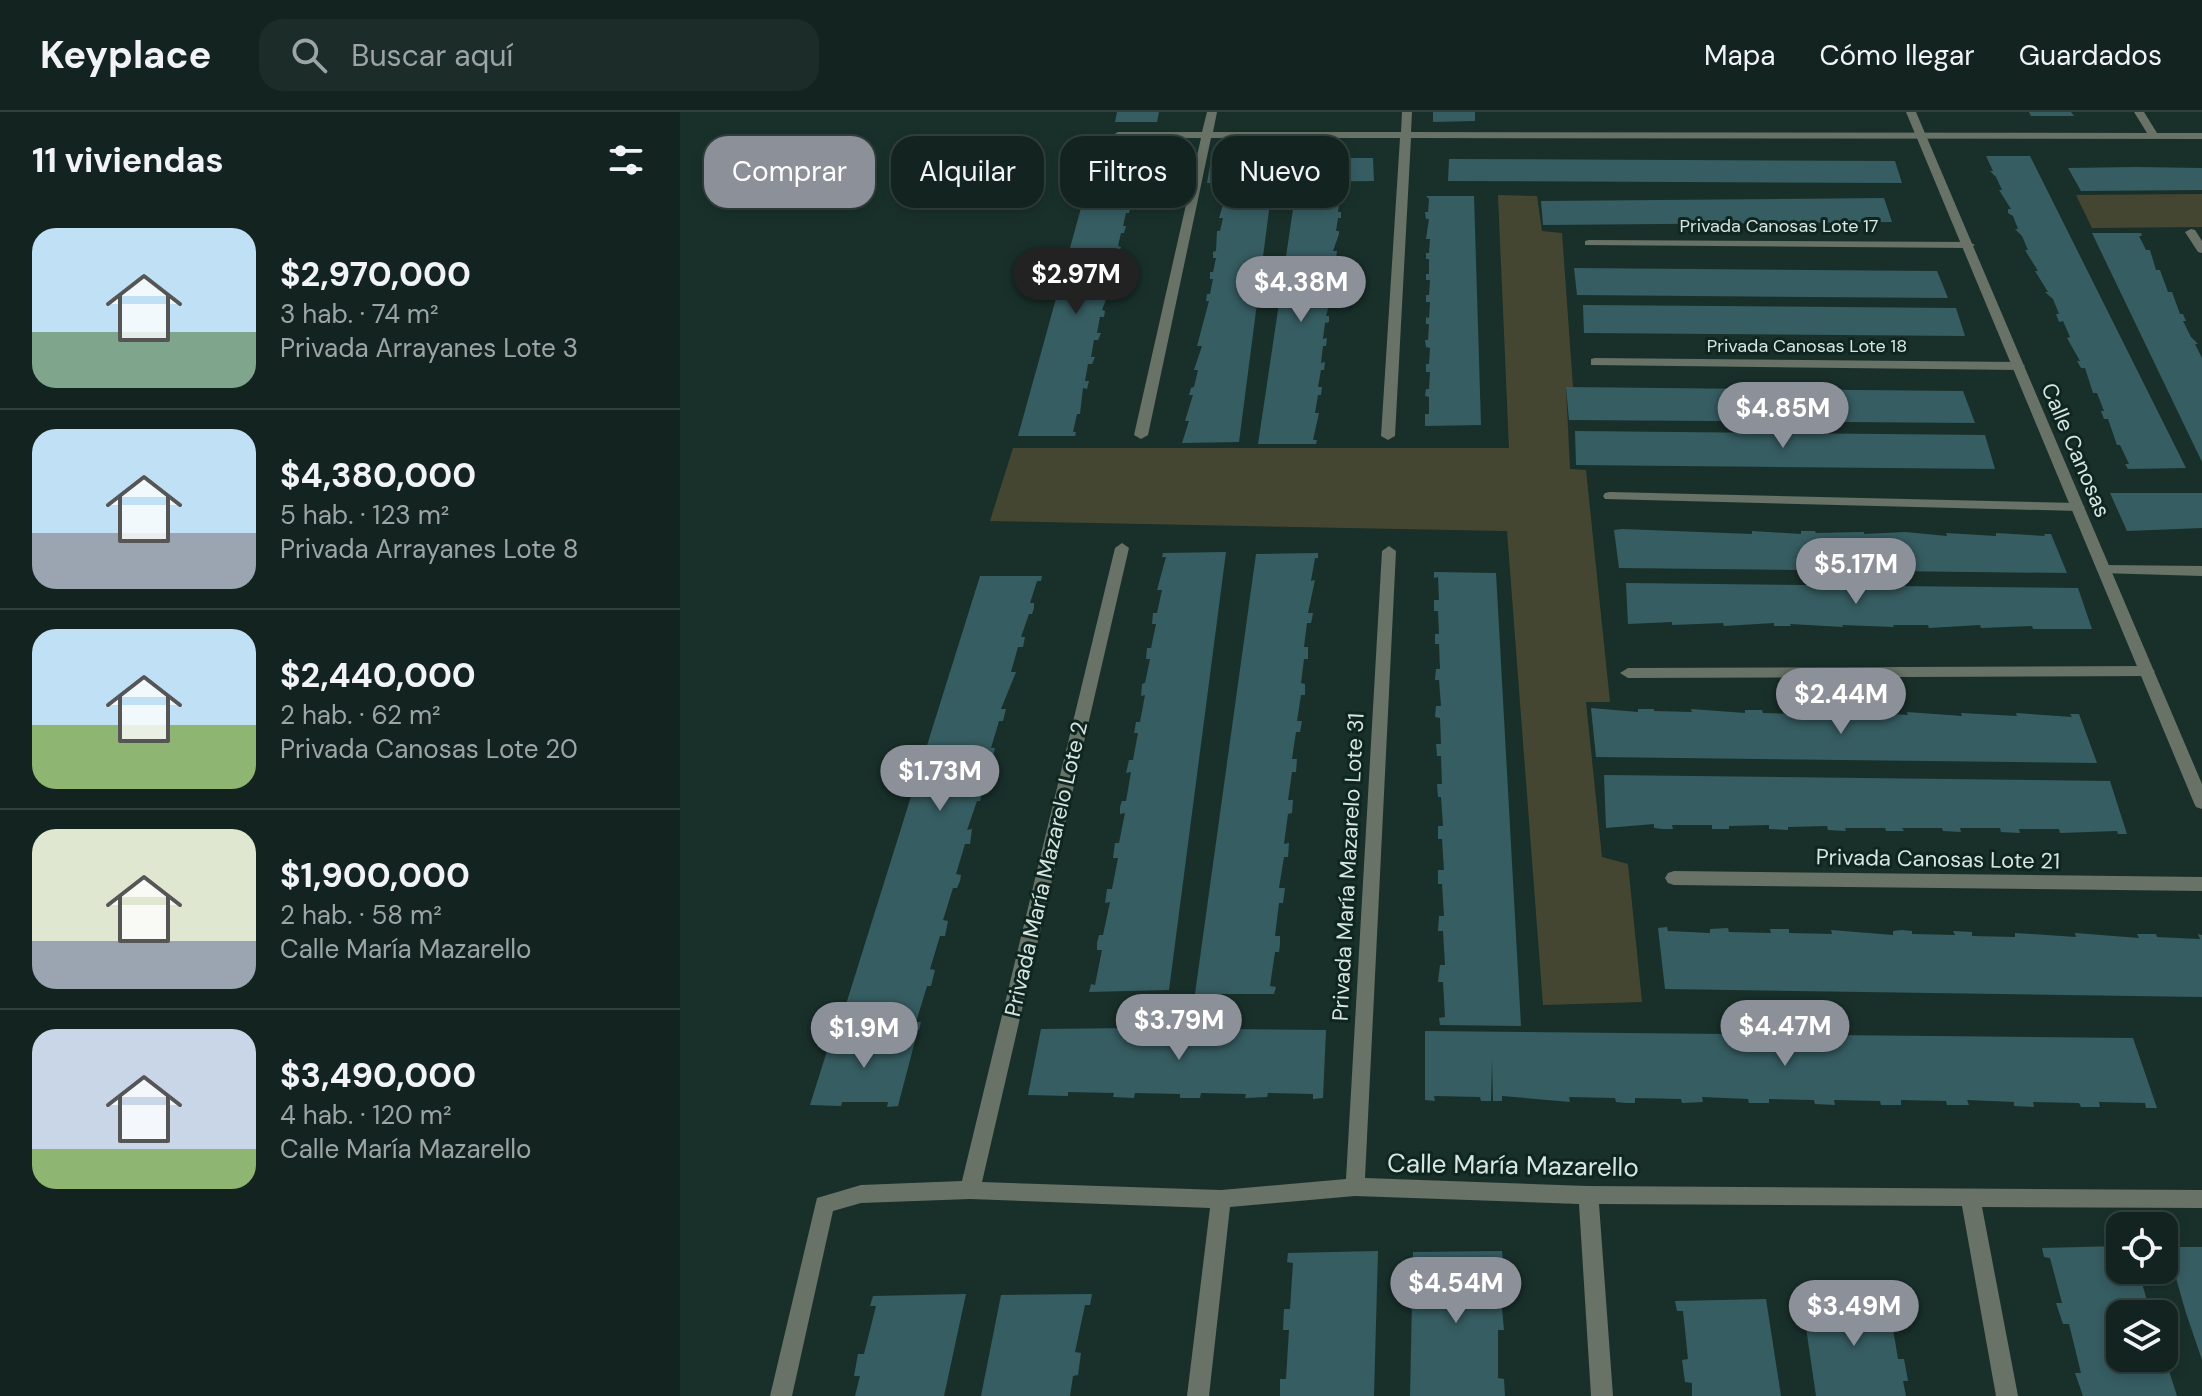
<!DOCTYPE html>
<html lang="es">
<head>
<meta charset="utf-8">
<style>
	:root { --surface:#132420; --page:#1c2c29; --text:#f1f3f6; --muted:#9da4a5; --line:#32413e; --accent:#8c9099 }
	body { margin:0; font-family:"DM Sans",sans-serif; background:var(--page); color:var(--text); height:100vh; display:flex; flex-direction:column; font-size:30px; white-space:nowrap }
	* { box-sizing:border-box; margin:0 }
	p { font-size:26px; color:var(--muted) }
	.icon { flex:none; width:44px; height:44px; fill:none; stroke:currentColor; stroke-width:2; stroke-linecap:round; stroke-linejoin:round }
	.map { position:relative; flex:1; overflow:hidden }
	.side { display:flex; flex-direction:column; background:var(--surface); width:680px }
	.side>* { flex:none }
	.banner { position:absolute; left:24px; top:24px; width:760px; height:72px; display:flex; gap:16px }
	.buttons { position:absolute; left:1426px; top:1100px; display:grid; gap:16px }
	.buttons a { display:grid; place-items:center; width:72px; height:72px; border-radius:16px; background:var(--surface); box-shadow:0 4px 12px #0003,0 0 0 2px var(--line); font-size:40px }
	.price { position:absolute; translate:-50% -68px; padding:0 18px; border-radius:28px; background:var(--accent); color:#fff; font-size:26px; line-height:52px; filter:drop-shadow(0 2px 4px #0008) }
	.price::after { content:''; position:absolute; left:50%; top:48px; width:24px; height:18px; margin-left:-12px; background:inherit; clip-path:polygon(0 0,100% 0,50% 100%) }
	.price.active { background:#222; color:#fff }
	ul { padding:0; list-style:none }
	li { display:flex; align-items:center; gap:24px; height:200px; padding:0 32px }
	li+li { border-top:2px solid var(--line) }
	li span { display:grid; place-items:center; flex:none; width:224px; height:160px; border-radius:24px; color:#555 }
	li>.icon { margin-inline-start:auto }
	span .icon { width:96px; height:96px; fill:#fffc; stroke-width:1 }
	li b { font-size:34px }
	h2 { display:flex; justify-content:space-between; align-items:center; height:96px; padding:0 32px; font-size:34px }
	.tag { padding:0 28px; border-radius:24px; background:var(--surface); box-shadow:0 4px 12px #0003,0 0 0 2px var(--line); font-size:28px; line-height:72px }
	.tag.active { background:var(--accent); color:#fff }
	header { display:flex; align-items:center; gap:48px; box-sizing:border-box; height:112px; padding:0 40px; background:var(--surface); border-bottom:2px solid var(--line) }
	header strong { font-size:38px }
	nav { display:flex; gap:44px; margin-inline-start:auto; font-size:28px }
	.search { width:560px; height:72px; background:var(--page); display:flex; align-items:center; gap:20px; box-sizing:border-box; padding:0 28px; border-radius:24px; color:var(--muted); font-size:30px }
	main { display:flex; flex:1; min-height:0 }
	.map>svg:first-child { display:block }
	.green { fill:#454631 }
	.building { fill:#365d62 }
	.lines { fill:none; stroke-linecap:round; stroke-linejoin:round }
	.minor { fill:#687267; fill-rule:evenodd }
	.tertiary { fill:#687267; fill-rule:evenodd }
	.labels { text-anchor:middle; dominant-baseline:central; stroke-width:6; stroke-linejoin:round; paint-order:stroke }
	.far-street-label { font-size:18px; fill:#d8e5e1; stroke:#0f2620 }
	.street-label { font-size:22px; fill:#d8e5e1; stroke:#0f2620 }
	.near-street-label { font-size:26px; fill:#d8e5e1; stroke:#0f2620 }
</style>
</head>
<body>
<header>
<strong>Keyplace</strong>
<div class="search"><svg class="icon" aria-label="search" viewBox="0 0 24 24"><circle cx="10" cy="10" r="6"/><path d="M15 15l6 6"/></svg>Buscar aquí</div>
<nav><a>Mapa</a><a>Cómo llegar</a><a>Guardados</a></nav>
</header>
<main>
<section class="side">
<h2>11 viviendas<svg class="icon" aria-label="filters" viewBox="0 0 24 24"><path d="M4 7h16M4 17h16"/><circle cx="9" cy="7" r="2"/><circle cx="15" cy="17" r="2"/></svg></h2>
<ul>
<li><span style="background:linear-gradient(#bfe0f5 65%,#7fa58c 0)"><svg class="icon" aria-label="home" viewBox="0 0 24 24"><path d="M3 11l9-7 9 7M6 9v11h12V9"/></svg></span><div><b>$2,970,000</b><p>3 hab. · 74 m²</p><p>Privada Arrayanes Lote 3</p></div></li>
<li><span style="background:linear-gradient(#bfe0f5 65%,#9aa5b1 0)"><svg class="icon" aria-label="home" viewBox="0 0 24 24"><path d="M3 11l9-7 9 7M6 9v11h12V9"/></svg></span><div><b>$4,380,000</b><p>5 hab. · 123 m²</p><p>Privada Arrayanes Lote 8</p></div></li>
<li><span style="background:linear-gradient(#bfe0f5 60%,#8fb573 0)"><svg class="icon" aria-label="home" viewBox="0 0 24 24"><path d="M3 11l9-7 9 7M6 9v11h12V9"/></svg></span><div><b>$2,440,000</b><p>2 hab. · 62 m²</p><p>Privada Canosas Lote 20</p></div></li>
<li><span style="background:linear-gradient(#dfe7d0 70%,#9aa5b1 0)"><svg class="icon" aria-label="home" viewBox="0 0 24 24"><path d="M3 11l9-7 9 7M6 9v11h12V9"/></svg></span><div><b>$1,900,000</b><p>2 hab. · 58 m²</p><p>Calle María Mazarello</p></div></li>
<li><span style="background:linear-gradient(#c9d6e8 75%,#8fb573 0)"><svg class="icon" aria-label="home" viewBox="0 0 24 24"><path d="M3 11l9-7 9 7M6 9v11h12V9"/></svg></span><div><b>$3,490,000</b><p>4 hab. · 120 m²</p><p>Calle María Mazarello</p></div></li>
</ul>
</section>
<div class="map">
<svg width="1522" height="1284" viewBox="0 0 1522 1284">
	<rect width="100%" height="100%" fill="#19302a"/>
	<path class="green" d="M1522 82V115L1412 116 1396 83Z
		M818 83 857 84 862 119 882 121 893 275 886 276 890 357 906 358 930 590H906L922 745 948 752 962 890 863 893 827 419 310 409 333 336H829Z"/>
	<path class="building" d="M437 0H479L477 10H435Z
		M753 0H795V9L753 10Z
		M1349 0H1391L1394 4H1351Z
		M1306 44H1350L1506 356 1448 357 1445 352H1449L1440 333H1437L1428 307H1424L1421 299H1424L1417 281H1413L1405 256H1401L1397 249H1400L1387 226 1390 225 1383 209 1379 210 1376 202H1379L1373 187 1365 180H1368L1355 159H1358L1345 138H1348L1342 124 1335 117H1338L1333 104 1328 101V97H1331L1319 78H1322L1316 65 1310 59H1313Z
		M469 45H474L471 68 409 69 415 47Z
		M680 46H693L694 69 527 71 531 47Z
		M769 47 1215 49 1222 71 768 69Z
		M1456 55 1522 56V78L1401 79 1388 56Z
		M406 78H454V81H450L448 94H451L449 101H446L443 114H446L444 121H441L438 134 441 135 439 141H436L434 162H430L428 177H430L422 198 425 199 424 205H420L417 221H421L418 228H414L411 245H415L412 252H408L405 269H409L407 277 403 276 400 302H397L393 320H396L395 324H338Z
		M543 83H591L559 330 502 331 509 309H505L513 283H509L511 276 514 275 518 258H514L522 234H517L529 189H526L527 182H530L533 167H530V160H533L536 146H533V140L536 139 537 119H540L543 106H539L545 86Z
		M615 84H660L658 100H661V106H658L656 119H659V122L653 139H657L656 146H653L651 160H655L654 167H651L649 182H652L646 204H649V210L645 211 643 227 647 226 646 234H643L641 251 645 250 644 258H641L638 275H642L641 283H638L635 301H639L633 328H637L636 332H578Z
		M746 84H794L801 313 745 314V302H749V285L745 284 746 277H749L750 260H746V252H749L750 236 746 235 745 228H748L749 212H746V205L749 206 750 190H746V183H749L750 168H746V162H749V147H746V141H749L750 127H746L749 107H746L745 100H748L749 87Z
		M1204 86 1212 110 863 113 861 89Z
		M1412 121H1461L1462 124H1459L1466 138H1470L1476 158H1480L1488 180H1492L1500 202H1503L1506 209H1503L1511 225 1518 232H1515L1522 246V350Z
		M894 156 1257 159 1268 186 897 183Z
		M903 193 1276 196 1285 224 904 221Z
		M886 275 1283 279 1295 311 889 308Z
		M895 319 1305 323 1315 357 896 353Z
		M1430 381H1522V416L1447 419Z
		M942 417 1072 422V419L1121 422V419H1135L1136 421 1184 420V422L1225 420 1267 424 1266 421 1316 424V421L1365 424 1364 422H1371L1387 461 939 456 934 418Z
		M546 440 489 878 409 880 411 872 415 873 422 838H417V831L419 823H423L430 790 425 791 427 777H432L438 746H433L435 731H439L445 701 440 702V695L442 689H446L451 660 446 661 449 648H453L458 621H454L455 616 456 610H460L465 583 461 584 462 572 465 571 470 547H466L467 536H471L476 512H472L473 501H477L482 478H477L486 445H482L483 441Z
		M638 441V446H635L631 469 635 468 628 501H633L632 507 631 511H627L624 535H628V547H624L621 571 625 572V583H621L617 609H622L620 620H616L612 647H617L616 660H612L608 688H613L612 701 608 702 604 732 609 731 608 745H604L599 776H605L603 791H599L595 824H600V832L599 840H595L590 874 596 875 594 882H515L576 442Z
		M754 460 816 461 841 914 760 913 759 906 765 905 763 870H758L760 853H765L763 819H758L759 804H764L762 772H758V758H764L762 727H758V714H763L761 685H758L757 672H762L761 644H757L756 632H761L760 606 755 605 756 594H761L759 568H755L756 557H760L759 532H755V522H759L758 499H754V488H759L758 465 754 466Z
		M300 464H362L361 469H357L350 491H354V496L352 502H349L341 525H345L343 535H338L331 560H336L321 597H326L323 609H319L311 636H315L312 648 308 647 300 675H304L300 689H297L287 718 292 717 290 732H285L276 762 281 763 280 769 277 776H273L263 808 268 809 265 824H260L250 857 255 858 251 874H247L236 910H241L239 918H158Z
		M946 471 1398 476 1412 517H1353L1352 514 1301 516 1300 513 1249 516 1248 513H1213L1214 515 1162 513 1163 515 1110 512 1111 514H1094V511L1044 514 1043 511 992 513V510L948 512Z
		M911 596 958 600V597H974V599L1012 600 1011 597 1065 601V598H1082L1083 601 1120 602V599H1136L1137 601 1175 602 1174 599 1228 603 1227 600 1282 604 1281 601 1337 604 1336 601 1392 605 1390 602H1399L1417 651 916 645Z
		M924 663 1430 669 1447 722H1438L1437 719 1380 721 1379 717H1339L1340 721 1321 720 1320 716H1280L1281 720 1263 719 1262 716H1222L1224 719H1206L1205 716H1165L1166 719 1148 718 1147 714 1108 715V718L1089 717V713L1049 714V717H1032V713H992L993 717H983L974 716V712L926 716Z
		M987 815 988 819 1030 821V817L1048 816 1049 820 1091 821 1090 817H1109V821L1152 822 1151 818 1213 823V819L1222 818 1232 819V822L1275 823 1273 819 1292 820V824L1335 825V821L1396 825 1395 821 1459 826 1457 822H1476L1477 825 1520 827 1518 822 1522 823V885L985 877 978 816Z
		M454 916 646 918 643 986 633 987V982L588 981 587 985 565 986 566 982 521 981 520 986H500V982L455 981 454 986 433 985 434 981 388 980V984L348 983 361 917Z
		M745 919 1453 926 1477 996H1466L1465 991 1419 990 1420 995H1401L1399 991 1353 990 1354 995 1334 994V990L1287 988 1289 993H1267L1266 989 1221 988V993H1201L1200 989 1154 988 1155 993 1135 992 1134 988 1089 987V991H1069L1068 987 1022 985 1023 990 1002 991 1001 987 955 986V991H946L936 990 935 986 889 985 890 990 822 984V989H813L812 948 811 989H801L800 985 754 984 755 989 745 988Z
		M152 923 236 925 218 994 207 995 208 990H162L161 994 130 993Z
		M1440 1134V1158H1458L1471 1202H1440V1246H1485L1497 1284H1403L1395 1261H1401L1389 1212H1383L1376 1191H1382L1370 1146 1364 1145 1362 1136Z
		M1487 1135H1522V1248L1506 1201Z
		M698 1139 694 1284H600V1267H606L609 1218H603L604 1197H610L613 1151 607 1150 608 1141Z
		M822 1139 823 1149 818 1150 816 1195 822 1196 824 1218H818V1266L824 1267 825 1284H730L733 1140Z
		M286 1182 264 1284H175L180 1264H174L178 1242H184L196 1194H190L193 1184Z
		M412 1182 410 1193H405L395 1240 401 1241 398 1263 393 1264 390 1284H301L321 1183Z
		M1086 1187 1101 1284H1012V1271L1005 1270 1002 1248 1008 1247 1003 1199H997L995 1189Z
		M1213 1187 1216 1199H1210L1218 1247H1224L1228 1269H1223L1226 1284H1136L1122 1188Z"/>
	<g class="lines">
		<path class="minor" d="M527 0H537L533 20H721L722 0H732L731 20 1467 21 1454 0H1464L1477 21H1522V27L731 26 715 324 708 328 701 324 720 26H531L468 323 461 327 454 323 521 26H438L433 23 438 20H522Z
			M1511 117 1515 118 1522 129V141L1518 140 1505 120Z
			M909 128 1289 130 1295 133 1289 136 905 133V129Z
			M915 246 1339 250 1345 254 1339 258 911 253V247Z
			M930 380 1398 391 1405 395 1398 399 925 387 923 384 925 381Z
			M442 431 449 436 302 1070 541 1078 666 1067 702 439 709 434 716 439 685 1066 908 1074 1522 1078V1096L1302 1095 1338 1284H1316L1282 1094 919 1092 933 1284H911L899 1092 675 1084 550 1095 529 1284H507L530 1096 290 1087 181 1091 153 1099 112 1284H90L137 1086 181 1073 282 1069 435 436Z
			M1425 453 1522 454V464L1420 461 1418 458 1420 455Z
			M1467 554 1475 559 1467 564 948 566 940 561 948 556Z
			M994 759 1522 765V779L994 773 988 771 985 766 988 761Z"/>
		<path class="tertiary" d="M1226 0H1236L1522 672V697L1516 695 1514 691Z"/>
	</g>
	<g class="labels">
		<g class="far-street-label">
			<text x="1099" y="114">Privada Canosas Lote 17</text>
			<text x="1127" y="234">Privada Canosas Lote 18</text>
		</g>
		<g class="street-label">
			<text transform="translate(1396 338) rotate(67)">Calle Canosas</text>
			<text transform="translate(1258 747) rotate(1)">Privada Canosas Lote 21</text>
			<text transform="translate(668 755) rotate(-87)">Privada María Mazarelo Lote 31</text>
			<text transform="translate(366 757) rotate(-77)">Privada María Mazarelo Lote 2</text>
		</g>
		<g class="near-street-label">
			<text transform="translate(833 1053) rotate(1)">Calle María Mazarello</text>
		</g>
	</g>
</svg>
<div class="buttons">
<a><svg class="icon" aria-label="locate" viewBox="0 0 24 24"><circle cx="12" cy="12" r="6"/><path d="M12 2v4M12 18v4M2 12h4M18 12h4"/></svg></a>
<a><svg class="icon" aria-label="layers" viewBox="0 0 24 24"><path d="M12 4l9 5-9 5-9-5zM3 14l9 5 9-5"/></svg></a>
</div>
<b class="price active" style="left:396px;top:204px">$2.97M</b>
<b class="price" style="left:621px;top:212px">$4.38M</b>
<b class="price" style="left:1103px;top:338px">$4.85M</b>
<b class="price" style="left:1176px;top:494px">$5.17M</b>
<b class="price" style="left:1161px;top:624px">$2.44M</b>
<b class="price" style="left:260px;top:701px">$1.73M</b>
<b class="price" style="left:499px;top:950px">$3.79M</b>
<b class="price" style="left:1105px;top:956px">$4.47M</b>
<b class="price" style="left:184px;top:958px">$1.9M</b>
<b class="price" style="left:776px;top:1213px">$4.54M</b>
<b class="price" style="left:1174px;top:1236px">$3.49M</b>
<div class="banner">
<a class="tag active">Comprar</a>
<a class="tag">Alquilar</a>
<a class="tag">Filtros</a>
<a class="tag">Nuevo</a>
</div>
</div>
</main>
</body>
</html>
